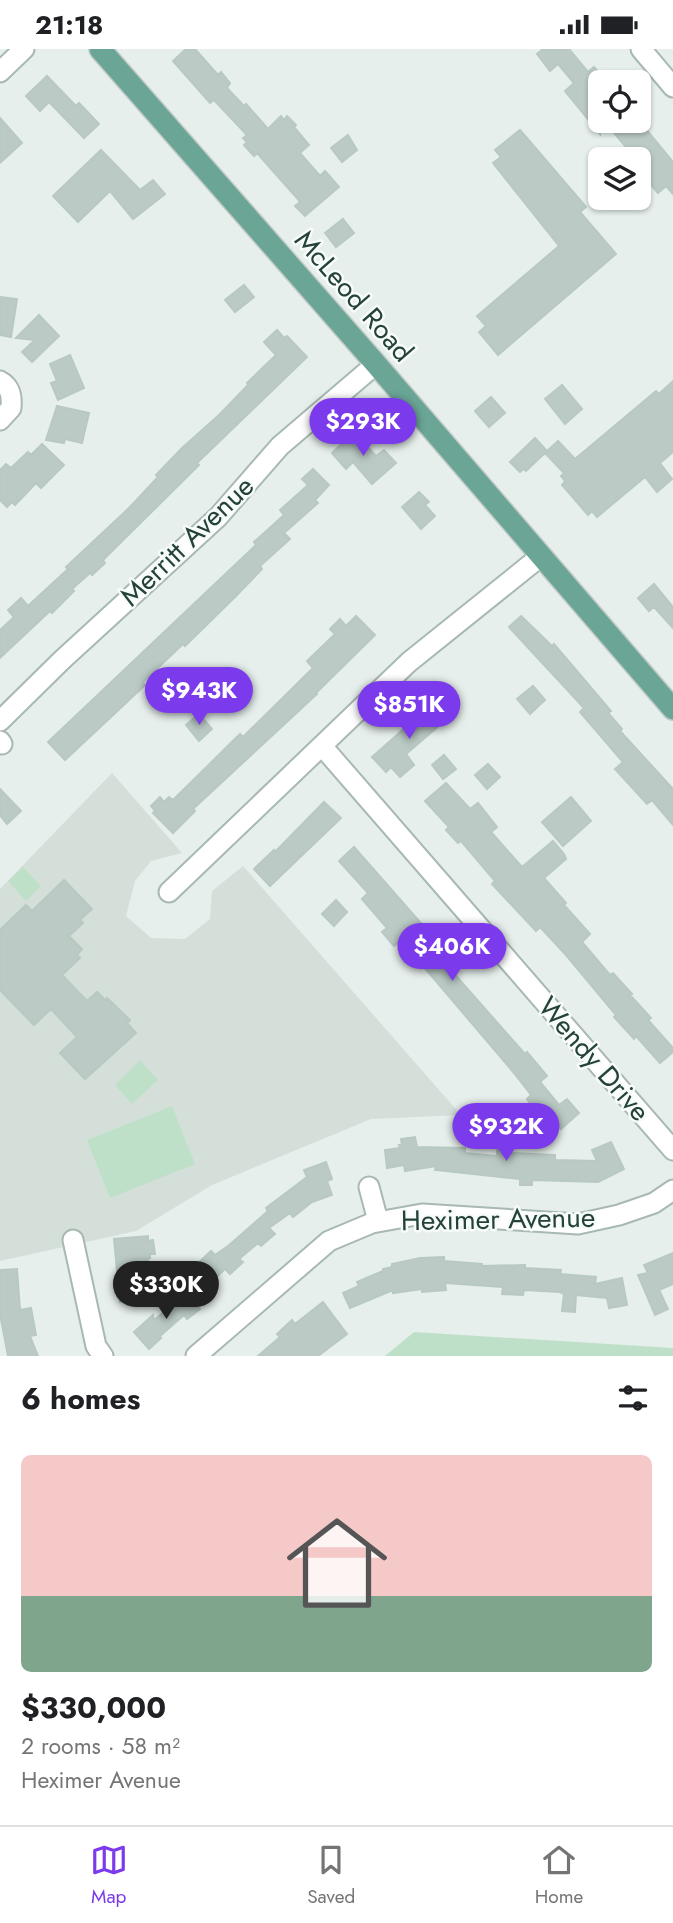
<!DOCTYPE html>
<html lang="en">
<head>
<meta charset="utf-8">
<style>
	:root { --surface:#fff; --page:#f6f6f6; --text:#202124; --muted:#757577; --line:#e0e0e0; --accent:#7c3aed }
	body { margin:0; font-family:Jost,sans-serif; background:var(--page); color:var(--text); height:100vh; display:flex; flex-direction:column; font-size:26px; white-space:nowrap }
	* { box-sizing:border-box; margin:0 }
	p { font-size:23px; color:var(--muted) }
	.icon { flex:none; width:38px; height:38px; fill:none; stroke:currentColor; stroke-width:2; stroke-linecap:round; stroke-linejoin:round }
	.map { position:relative; height:1307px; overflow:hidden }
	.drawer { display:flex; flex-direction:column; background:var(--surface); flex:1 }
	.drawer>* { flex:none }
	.fabs { position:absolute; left:588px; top:21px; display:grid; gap:14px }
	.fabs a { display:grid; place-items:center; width:63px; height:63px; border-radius:10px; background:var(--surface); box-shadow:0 2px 5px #0004; font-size:35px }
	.price { position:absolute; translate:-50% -60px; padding:0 16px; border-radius:24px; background:var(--accent); color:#fff; font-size:23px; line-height:46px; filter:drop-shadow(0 2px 4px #0008) }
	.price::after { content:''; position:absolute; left:50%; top:42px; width:21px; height:16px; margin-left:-10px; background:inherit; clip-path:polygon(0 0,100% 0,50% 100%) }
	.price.current { background:#222; color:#fff }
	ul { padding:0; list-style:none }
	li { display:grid; align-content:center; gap:14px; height:371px; padding:0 21px }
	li+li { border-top:2px solid var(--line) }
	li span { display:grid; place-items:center; height:217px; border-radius:10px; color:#555 }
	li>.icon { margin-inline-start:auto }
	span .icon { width:126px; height:126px; fill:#fffc; stroke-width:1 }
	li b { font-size:30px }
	h2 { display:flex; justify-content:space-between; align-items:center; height:84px; padding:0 21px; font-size:30px }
	.status { display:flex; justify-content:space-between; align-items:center; height:49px; padding:0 35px; background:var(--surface); direction:ltr }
	.status svg { height:19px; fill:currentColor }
	.tab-bar { display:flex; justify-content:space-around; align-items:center; height:98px; border-top:2px solid var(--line); background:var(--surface); font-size:19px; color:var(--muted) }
	.tab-bar a { display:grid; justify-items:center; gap:4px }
	.tab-bar .current { color:var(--accent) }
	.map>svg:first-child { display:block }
	.built { fill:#d4dfda }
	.green { fill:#bfe0c8 }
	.building { fill:#bbcac4; stroke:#b8c9c2; stroke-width:2 }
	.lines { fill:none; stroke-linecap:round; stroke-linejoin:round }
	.minor-casing { stroke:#a8b8b2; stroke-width:23 }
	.major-casing { stroke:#c2cac8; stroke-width:24 }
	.minor { stroke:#fff; stroke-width:19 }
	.major { stroke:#6aa596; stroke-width:21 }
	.labels { text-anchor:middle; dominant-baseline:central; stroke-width:5; stroke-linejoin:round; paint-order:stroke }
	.street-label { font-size:28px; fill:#24423a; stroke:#f7fbf9 }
</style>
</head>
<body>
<div class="status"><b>21:18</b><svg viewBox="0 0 49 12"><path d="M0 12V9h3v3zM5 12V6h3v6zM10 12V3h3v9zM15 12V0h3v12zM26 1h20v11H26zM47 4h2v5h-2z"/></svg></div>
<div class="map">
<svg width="673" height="1307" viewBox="0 0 673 1307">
	<rect width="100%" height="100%" fill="#e6efeb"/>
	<path class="built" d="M112 724 182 804 151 812 135 832 126 867 151 889 185 890 210 870 212 842 243 817 461 1066 371 1070 212 1136 136 1182 0 1212V840Z"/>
	<path class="green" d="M23 818 41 837 26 852 8 832Z
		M140 1011 158 1031 132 1055 115 1036Z
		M172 1057 195 1115 110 1149 87 1091Z
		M414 1283 673 1299V1307H385Z"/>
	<path class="building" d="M186 0H195L218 26 221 23 230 34 227 39 244 57 246 55 268 80 281 67 284 71 287 67 296 76 294 78 309 96 300 104 320 127 325 122 339 138 305 167 295 157 300 153 296 148 257 104 254 107 244 96 247 93 243 89 247 86 214 51 210 54 173 12Z
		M543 0H569L588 23 594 18 605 31 600 33V85L565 42 574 34 558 15 550 22 537 5Z
		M47 27 76 57 79 54 99 75 84 89 49 53 40 62 26 47Z
		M0 69 22 94 0 114Z
		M604 72H630L640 83 645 79 673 113V145L666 137 658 144 639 122V110H626L620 103 626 98Z
		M520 81 586 158 580 163 616 205 498 306 479 283 486 277 477 267 559 197 493 114 501 108 495 101Z
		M348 86 357 101 342 113 331 99Z
		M101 101 140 141 153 131 165 145 133 170 110 142 78 173 53 147Z
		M343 170 354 184 336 198 325 184Z
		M244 236 254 248 235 263 225 251Z
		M0 248 17 250 11 288 0 286Z
		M39 266 59 287 32 313 22 303 35 291 16 289Z
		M277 281 284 289 287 287 307 308 197 414 199 416 103 511 105 514 92 526 90 524 72 540 74 542 52 564 50 562 0 609V581L14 568 8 561 21 549 28 557 68 520 66 518 129 459 158 428 156 426 182 399 219 366 248 336 247 334 276 306 264 293Z
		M70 306 84 339 58 351 51 334 57 332 50 315Z
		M673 332V403L660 414 672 430 657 443 645 428 597 468 592 462 588 466 562 436 565 432 561 427 564 424 545 404 558 392 575 410 656 342 659 345Z
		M562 336 582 360 565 375 545 350Z
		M491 348 505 364 489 378 475 362Z
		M57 357 89 364 82 394 65 390 64 394 46 391Z
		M354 383 376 407 384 401 396 414 372 435 353 413 346 420 332 404Z
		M535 389 547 402 526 422 523 420 520 423 510 413Z
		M42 395 64 416 41 439 36 434 15 456 12 453 7 458 0 451V421L6 415 11 419 28 403 31 406Z
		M313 420 329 436 315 451 318 454 284 484 290 490 260 517 262 520 235 548 185 597 183 595 143 633 145 636 65 711 48 693 256 496 254 493 284 466 280 461 308 436 302 430Z
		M419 443 429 453 425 456 435 467 421 480 402 458Z
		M654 535 673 558V579L654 558 649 562 638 549Z
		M356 567 375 586 316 644 317 645 193 760 195 762 173 784 153 764 155 762 151 757 160 748 164 753 169 748 173 751 240 685 243 688 313 619 307 612 335 585 330 580 340 570 346 577Z
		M521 567 552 597 554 595 611 662 608 664 622 680 620 682 673 740V776L652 751 647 755 615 720 623 713 580 663 584 659 509 578Z
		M533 637 545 651 530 665 517 650Z
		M433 654 447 670 406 705 414 716 400 728 391 718 386 723 372 708Z
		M199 665 212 680 199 692 186 676Z
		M444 706 456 720 443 730 432 716Z
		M488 715 500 728 487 740 475 726Z
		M446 734 470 760 478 754 497 778 491 783 522 818 553 792 564 805 566 810 544 829 566 854 564 856 590 885 582 893 610 926 613 924 632 945 630 946 651 969 648 971 673 999V1003L660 1014 636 987 634 990 614 968 616 966 566 906 540 878 536 882 492 835 495 832 461 792 458 794 446 781 449 778 425 752Z
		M0 740 21 762 7 775 0 766Z
		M571 748 591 772 563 797 542 773Z
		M324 753 341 769 270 837 254 820 274 801 275 803Z
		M354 798 448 905 442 911 525 1005 527 1003 547 1027 540 1033 559 1056 567 1050 579 1064 561 1080 540 1055 534 1060 527 1050 531 1046 514 1024 401 891 394 897 382 883 387 879 362 850 368 844 339 812Z
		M64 831 92 860 80 871 83 874 69 887 82 900 77 906 80 909 62 926 87 952 97 943 105 951 107 949 130 971 127 974 136 984 85 1030 60 1004 77 988 51 960 34 976 0 941V881L26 856 32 862Z
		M336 851 347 863 334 877 322 865Z
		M498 1084 513 1085 512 1104 555 1106V1111L597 1112 592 1101 611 1093 624 1120 598 1133 532 1131V1136H520V1130L435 1121 436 1117 405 1122 404 1116 387 1119 385 1101 400 1099 399 1096H402L401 1090 415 1088 417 1098 465 1099V1104L497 1107Z
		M326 1113 332 1130 327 1132 332 1146 312 1153 293 1168 290 1164 269 1179 275 1185 261 1197 258 1194 239 1210 243 1213 230 1225 225 1220 207 1237 192 1220 211 1202 215 1206 228 1197 268 1162 266 1159 307 1128 304 1121Z
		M148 1187V1192L153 1191 155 1205H150V1209H148L152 1250 120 1253 114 1190Z
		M673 1204V1235L659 1241 668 1260 655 1266 638 1226 648 1224 644 1216Z
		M444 1208V1212L482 1215V1217L525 1216V1219L561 1221 560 1225 596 1228 595 1235 622 1229 627 1256 609 1259 607 1249 576 1246 575 1263 562 1262 564 1245 560 1243 524 1241 523 1246 502 1245 503 1238 445 1234 446 1241 422 1243V1240L393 1244V1241L350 1259 343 1244 359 1237 357 1233 383 1222V1220L392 1218V1215L420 1209Z
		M17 1220 20 1261 31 1259 36 1286 30 1287 38 1307H8L0 1265V1221Z
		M187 1244 200 1260 187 1270 184 1266 160 1287 161 1289 149 1300 134 1283 153 1266 154 1271Z
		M323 1253 347 1285 318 1307H258L280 1288 277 1285 292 1271 295 1275Z"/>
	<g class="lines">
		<g class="minor-casing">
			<path id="minor" d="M641 0 673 38
				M0 23 24 0
				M0 332C11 338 12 348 11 359L0 371
				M0 672 62 611 218 468 280 397 376 315
				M0 692 2 695
				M322 697 673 1101
				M169 843 409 613 541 507
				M369 1138 378 1172
				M73 1191 96 1297 103 1307
				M196 1307 329 1192 372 1174 422 1165 578 1175 619 1166 654 1154 673 1141"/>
		</g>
		<g class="major-casing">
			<path id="major" d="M100 0 376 315 673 660"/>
		</g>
		<use href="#minor" class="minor"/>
		<use href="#major" class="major"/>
	</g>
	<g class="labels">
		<g class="street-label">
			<text transform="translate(354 247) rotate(49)">McLeod Road</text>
			<text transform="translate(187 492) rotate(-44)">Merritt Avenue</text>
			<text transform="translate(594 1010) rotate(49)">Wendy Drive</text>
			<text transform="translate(498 1170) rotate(-1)">Heximer Avenue</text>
		</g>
	</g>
</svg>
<div class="fabs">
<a><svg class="icon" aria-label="locate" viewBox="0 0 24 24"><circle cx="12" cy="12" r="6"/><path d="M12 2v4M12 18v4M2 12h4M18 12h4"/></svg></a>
<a><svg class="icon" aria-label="layers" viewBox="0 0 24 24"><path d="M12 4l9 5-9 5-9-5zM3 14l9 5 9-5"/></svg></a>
</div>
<b class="price" style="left:363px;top:409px">$293K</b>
<b class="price" style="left:199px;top:678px">$943K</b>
<b class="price" style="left:409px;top:692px">$851K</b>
<b class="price" style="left:452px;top:934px">$406K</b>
<b class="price" style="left:506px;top:1114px">$932K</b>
<b class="price current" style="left:166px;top:1272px">$330K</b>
</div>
<section class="drawer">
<h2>6 homes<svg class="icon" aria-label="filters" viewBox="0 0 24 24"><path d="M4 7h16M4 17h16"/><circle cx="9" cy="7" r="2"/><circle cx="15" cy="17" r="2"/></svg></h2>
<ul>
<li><span style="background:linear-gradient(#f6c9c9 65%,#7fa58c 0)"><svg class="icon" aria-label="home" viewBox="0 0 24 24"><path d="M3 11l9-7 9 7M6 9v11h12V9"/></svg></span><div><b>$330,000</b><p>2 rooms · 58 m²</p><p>Heximer Avenue</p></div></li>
</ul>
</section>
<nav class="tab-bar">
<a class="current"><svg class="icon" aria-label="map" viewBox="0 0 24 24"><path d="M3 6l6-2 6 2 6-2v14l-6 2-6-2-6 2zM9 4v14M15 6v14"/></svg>Map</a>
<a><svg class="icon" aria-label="saved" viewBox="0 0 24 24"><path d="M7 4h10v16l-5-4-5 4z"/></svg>Saved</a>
<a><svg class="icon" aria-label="home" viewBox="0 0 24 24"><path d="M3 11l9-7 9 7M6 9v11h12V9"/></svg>Home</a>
</nav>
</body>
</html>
